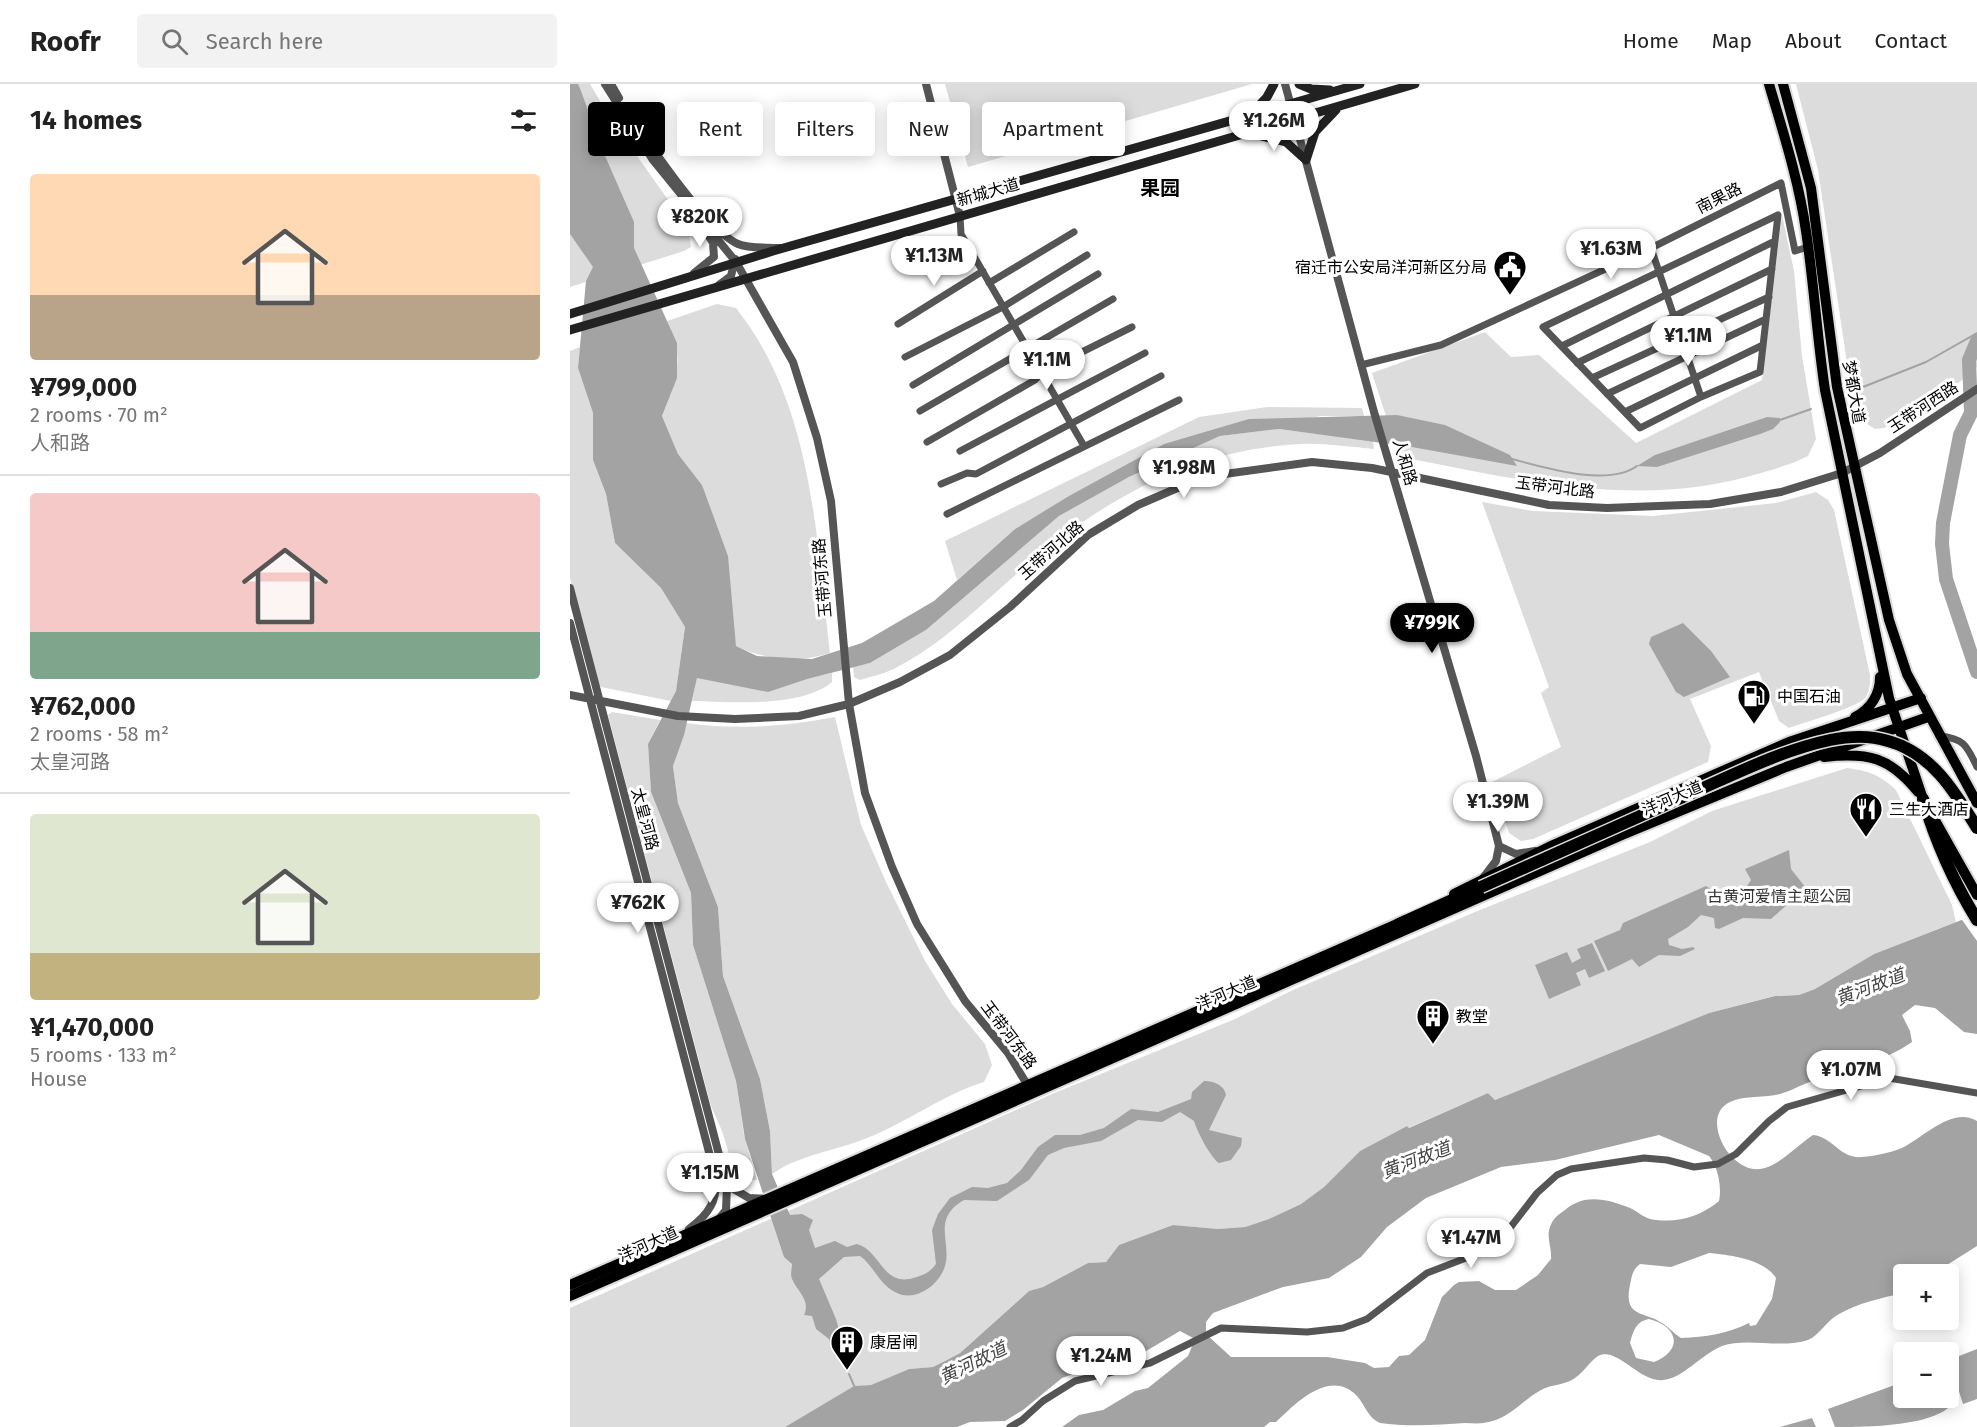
<!DOCTYPE html>
<html lang="en">
<head>
<meta charset="utf-8">
<style>
	:root { --surface:#fff; --page:#f2f2f2; --text:#222; --muted:#767676; --line:#e0e0e0; --accent:#000 }
	body { margin:0; font-family:"Fira Sans","Noto Sans SC",sans-serif; background:var(--page); color:var(--text); height:100vh; display:flex; flex-direction:column; font-size:22px; white-space:nowrap }
	* { box-sizing:border-box; margin:0 }
	p { font-size:20px; color:var(--muted) }
	.icon { flex:none; width:33px; height:33px; fill:none; stroke:currentColor; stroke-width:2; stroke-linecap:round; stroke-linejoin:round }
	.map { position:relative; flex:1; overflow:hidden }
	.drawer { display:flex; flex-direction:column; background:var(--surface); width:570px }
	.drawer>* { flex:none }
	.top-card { position:absolute; left:18px; top:18px; width:570px; height:54px; display:flex; gap:12px }
	.controls { position:absolute; left:1323px; top:1180px; display:grid; gap:12px }
	.controls a { display:grid; place-items:center; width:66px; height:66px; border-radius:6px; background:var(--surface); box-shadow:0 3px 15px #0003; font-size:30px }
	.price { position:absolute; translate:-50% -51px; padding:0 14px; border-radius:21px; background:#fff; color:#222; font-size:20px; line-height:39px; filter:drop-shadow(0 2px 3px #0008) }
	.price::after { content:''; position:absolute; left:50%; top:36px; width:18px; height:14px; margin-left:-9px; background:inherit; clip-path:polygon(0 0,100% 0,50% 100%) }
	.price.on { background:var(--accent); color:#fff }
	ul { padding:0; list-style:none }
	li { display:grid; align-content:center; gap:12px; height:318px; padding:0 30px }
	li+li { border-top:2px solid var(--line) }
	li span { display:grid; place-items:center; height:186px; border-radius:6px; color:#555 }
	li>.icon { margin-inline-start:auto }
	span .icon { width:108px; height:108px; fill:#fffc; stroke-width:1 }
	li b { font-size:26px }
	h2 { display:flex; justify-content:space-between; align-items:center; height:72px; padding:0 30px; font-size:26px }
	.tag { padding:0 21px; border-radius:6px; background:var(--surface); box-shadow:0 3px 15px #0003; font-size:21px; line-height:54px }
	.tag.on { background:var(--accent); color:#fff }
	header { display:flex; align-items:center; gap:36px; box-sizing:border-box; height:84px; padding:0 30px; background:var(--surface); border-bottom:2px solid var(--line) }
	header strong { font-size:28px }
	nav { display:flex; gap:33px; margin-inline-start:auto; font-size:21px }
	.search { width:420px; height:54px; background:var(--page); display:flex; align-items:center; gap:15px; box-sizing:border-box; padding:0 21px; border-radius:6px; color:var(--muted); font-size:22px }
	main { display:flex; flex:1; min-height:0 }
	.map>svg:first-child { display:block }
	.green { fill:#dcdcdc }
	.water { fill:#a3a3a3; fill-rule:evenodd }
	.pier { fill:#fff }
	.lines { fill:none; stroke-linecap:round; stroke-linejoin:round }
	.stream { stroke:#a3a3a3; stroke-width:2 }
	.river { stroke:#a3a3a3; stroke-width:14 }
	.primary-casing { stroke:#dbdbdb; stroke-width:14 }
	.trunk-casing { stroke:#dbdbdb; stroke-width:15 }
	.minor { stroke:#555; stroke-width:7 }
	.tertiary { stroke:#555; stroke-width:8 }
	.secondary { stroke:#222; stroke-width:9 }
	.primary { stroke:#000; stroke-width:10 }
	.trunk { stroke:#000; stroke-width:12 }
	.trunk-bridge-casing { stroke:#dbdbdb; stroke-width:15; stroke-linecap:butt }
	.trunk-bridge { stroke:#000; stroke-width:12 }
	.labels { text-anchor:middle; dominant-baseline:central; stroke-width:6; stroke-linejoin:round; paint-order:stroke }
	.street-label { font-size:16px; fill:#000; stroke:#fff }
	.poi-label { font-size:16px; fill:#000; stroke:#fff; text-anchor:start }
	.park-label { font-size:16px; fill:#333; stroke:#fff }
	.water-label { font-size:18px; font-style:italic; fill:#444; stroke:#fff }
	.quarter-label { font-size:20px; font-weight:bold; fill:#000; stroke:#fff }
</style>
</head>
<body>
<header>
<strong>Roofr</strong>
<div class="search"><svg class="icon" aria-label="search" viewBox="0 0 24 24"><circle cx="10" cy="10" r="6"/><path d="M15 15l6 6"/></svg>Search here</div>
<nav><a>Home</a><a>Map</a><a>About</a><a>Contact</a></nav>
</header>
<main>
<section class="drawer">
<h2>14 homes<svg class="icon" aria-label="filters" viewBox="0 0 24 24"><path d="M4 7h16M4 17h16"/><circle cx="9" cy="7" r="2"/><circle cx="15" cy="17" r="2"/></svg></h2>
<ul>
<li><span style="background:linear-gradient(#ffd9b3 65%,#b9a48a 0)"><svg class="icon" aria-label="home" viewBox="0 0 24 24"><path d="M3 11l9-7 9 7M6 9v11h12V9"/></svg></span><div><b>¥799,000</b><p>2 rooms · 70 m²</p><p>人和路</p></div></li>
<li><span style="background:linear-gradient(#f6c9c9 75%,#7fa58c 0)"><svg class="icon" aria-label="home" viewBox="0 0 24 24"><path d="M3 11l9-7 9 7M6 9v11h12V9"/></svg></span><div><b>¥762,000</b><p>2 rooms · 58 m²</p><p>太皇河路</p></div></li>
<li><span style="background:linear-gradient(#dfe7d0 75%,#c2b280 0)"><svg class="icon" aria-label="home" viewBox="0 0 24 24"><path d="M3 11l9-7 9 7M6 9v11h12V9"/></svg></span><div><b>¥1,470,000</b><p>5 rooms · 133 m²</p><p>House</p></div></li>
</ul>
</section>
<div class="map">
<svg width="1407" height="1343" viewBox="0 0 1407 1343">
	<rect width="100%" height="100%" fill="#fff"/>
	<path class="green" d="M0 0H20L38 31 118 144 121 163 114 167 0 203Z
		M375 0H682L398 83Z
		M1226 0H1407V283L1385 302 1314 344 1305 345 1289 335 1277 279 1248 86Z
		M1212 131 1224 187 1232 272 1246 355 1238 372C1223 380 1207 384 1191 389 1071 426 950 396 831 373L828 369 802 289 915 248 941 273 969 271 1066 359 1192 296Z
		M147 220 166 224C243 321 246 452 260 569 230 579 195 576 166 562L160 520 132 401 108 370 92 332C107 294 115 276 97 237Z
		M10 263 8 284 23 329V376L36 410 45 459 91 504 115 543 106 607 101 617 31 603 26 598 0 494V267Z
		M697 323 792 324 794 332H751L594 360 445 445 387 496 375 457 629 333Z
		M708 345 803 357 804 365C780 363 755 359 731 360 624 365 537 413 457 481 415 516 378 556 329 582 318 589 303 592 290 596L284 593 283 583 300 579 356 546 489 432 559 393 650 352Z
		M1246 408 1258 416 1264 426 1300 591C1300 598 1300 608 1295 614 1286 624 1235 638 1219 644L1209 637 1189 588 1120 615 1141 662 1138 678 963 755 951 757 939 749 922 698 991 663 971 609 979 603 912 418 963 427 1083 432 1206 419Z
		M262 589V598C231 624 161 618 122 617L127 593C165 604 224 598 262 589Z
		M42 628 90 636 78 660 81 708 121 809 123 861 166 997 174 1051 187 1096H171L166 1093 152 1047 141 1022 38 631Z
		M265 633 291 741 316 798 355 877 382 920 415 960 422 981 414 998C372 1011 338 1038 297 1054 266 1067 231 1070 202 1090L200 1047 190 995 153 892 148 823 108 719 103 682 116 639C167 646 215 643 265 633Z
		M1277 684C1299 687 1310 691 1326 706L1382 821 1386 838 1304 870 1245 905 1229 911 1204 912 1139 929 925 1016 918 1009 838 1044 837 1042 790 1067 754 1103 731 1120 699 1135 675 1143 648 1145 603 1141 549 1161 536 1178 518 1179 473 1203 459 1207 390 1269 375 1277 363 1283 339 1285 301 1301 284 1302 215 1343H0V1224L482 1010 665 935 721 907 905 828 1080 758 1142 727Z"/>
	<path class="water" d="M0 0H8L11 7 32 65 64 138V164L107 259V294L92 332 108 370 132 401 158 472 166 562 187 572 242 575 292 559 364 517 445 445 499 412 594 360 679 335 827 331 875 341 940 371 947 382 842 363 709 345 650 352 559 393 489 432 356 546 300 579 237 595 198 608 127 594 114 651 103 682 108 719 148 823 153 892 190 995 200 1047 202 1090 220 1131 232 1130 243 1136 239 1146 245 1164 265 1157 277 1163 287 1160C311 1167 313 1203 343 1194 354 1191 359 1189 366 1180L362 1146 368 1130 380 1114 402 1103 418 1104 437 1099 451 1086 468 1063 485 1051H510L534 1044 561 1025 588 1028 621 1015 622 1008 634 997C644 997 654 1001 656 1011L639 1046 672 1054 671 1062 661 1076 649 1079C640 1073 627 1047 624 1037L610 1028 592 1038 568 1036 531 1057 494 1064 478 1071 459 1096 427 1117 394 1116C361 1135 382 1158 375 1182 369 1202 344 1219 325 1208 309 1200 303 1181 290 1172L274 1173 249 1195 266 1235 275 1268 272 1269 271 1275 269 1270 265 1272 259 1255 246 1245 242 1232 234 1231C241 1216 227 1207 222 1195 220 1190 222 1185 222 1180L214 1173 175 1055 166 997 123 861 121 809 81 708 78 660 106 607 115 543 91 504 45 459 36 410 23 376V329L8 284 16 197 23 183 0 150Z
		M1197 333 1210 334V338L1203 345 1190 350 1087 383 1067 382 1085 371Z
		M1113 539 1141 567 1160 593 1114 613 1106 608 1079 560 1081 553Z
		M1219 766 1221 785 1236 804 1201 835 1173 834 1149 845 1145 844 1144 834 1131 831 1118 843 1098 855 1099 861 1112 865 1123 863 1125 865 1110 872 1089 871 1069 883 1062 875 1038 887 1024 857 1050 846 1053 839 1136 802 1149 810 1177 802 1181 796 1175 785Z
		M1407 830V950L1394 948 1365 924 1345 921 1332 931 1340 947 1342 958C1313 978 1290 980 1257 991 1241 996 1226 1005 1210 1010 1195 1014 1175 1011 1160 1018 1137 1029 1149 1060 1162 1073 1193 1104 1217 1068 1243 1051 1263 1053 1270 1075 1292 1073 1305 1072 1319 1069 1332 1064 1353 1054 1382 1022 1407 1037V1162L1361 1191H1334L1333 1209C1312 1214 1288 1219 1269 1230 1257 1236 1249 1252 1238 1256 1211 1265 1177 1253 1152 1262 1132 1270 1112 1295 1093 1296 1070 1299 1047 1262 1028 1272 1020 1277 1014 1288 1005 1294 996 1301 982 1300 971 1306 951 1317 939 1336 913 1339 907 1340 901 1339 895 1339 869 1341 836 1343 810 1339 798 1334 795 1321 787 1312 760 1284 726 1319 706 1338H700L694 1343H492L509 1331 533 1326 565 1307 578 1304 618 1272 625 1255 610 1247 566 1273 541 1276 492 1294 453 1326 435 1337 400 1338 387 1343H215L284 1302 301 1301 339 1285 363 1283 375 1277 390 1269 459 1207 473 1203 518 1179 536 1178 549 1161 603 1141 648 1145 675 1143 699 1135 731 1120 754 1103 790 1067 837 1042 839 1044 918 1009 925 1016 1139 929 1205 912 1229 911 1245 905 1304 870ZM1089 1051 1139 1072C1148 1083 1152 1103 1149 1117 1130 1133 1106 1140 1080 1135 1073 1133 1067 1127 1060 1124 1038 1115 1014 1109 995 1126 988 1131 983 1134 980 1143 976 1153 982 1164 981 1175L968 1191 946 1206H925L909 1197 889 1198 884 1201 872 1213 855 1256 839 1271 829 1272 819 1283 804 1284 795 1279 757 1273H661L636 1250V1238L643 1229 713 1203 759 1194 791 1173 817 1143 856 1114 931 1083 985 1076ZM1139 1169C1160 1171 1194 1175 1206 1194L1202 1215 1186 1241 1180 1242 1179 1239C1157 1250 1136 1253 1111 1254 1104 1250 1099 1243 1092 1239 1074 1227 1053 1234 1060 1201 1062 1192 1062 1186 1070 1180L1101 1183ZM1079 1235C1108 1242 1114 1266 1084 1278L1066 1274 1060 1259C1063 1248 1066 1237 1079 1235Z
		M1022 859 1035 887 1019 894 1015 885 1006 889 1011 901 979 915 965 881 997 868 1002 879 1011 874 1007 865Z
		M1407 1265V1315L1393 1320 1379 1276Z
		M1333 1298 1334 1314H1378L1379 1303 1384 1317C1370 1343 1294 1343 1265 1343L1258 1325Z
		M1242 1334 1246 1343H1210Z"/>
	<path class="pier" d="M1407 827V857L1390 833Z"/>
	<g class="lines">
		<path class="stream" d="M1283 307 1356 278 1407 249
			M1210 336 1241 325
			M942 375C976 384 1038 403 1067 382
			M279 1290 285 1304"/>
		<path class="river" d="M1407 257 1399 276 1401 329 1390 351 1373 439 1372 460 1376 495 1407 588"/>
		<g class="primary-casing">
			<path id="primary" d="M1199 0C1213 48 1229 97 1236 147 1244 200 1247 253 1255 306L1319 614 1353 715 1407 811
				M1213 0 1241 104 1267 303 1319 536 1337 590 1407 719
				M1285 633C1301 625 1310 610 1310 593
				M1254 673C1298 668 1320 673 1348 708
				M884 810 983 761 1219 658 1351 614
				M0 1201 836 836
				M0 1212 1052 751 1216 683 1358 633"/>
		</g>
		<g class="trunk-casing">
			<path id="trunk" d="M1353 715C1366 759 1383 797 1407 836
				M829 840 911 803"/>
		</g>
		<path class="minor" d="M1208 131 1190 288 1131 313 1070 344 973 243Z
			M390 132 391 150 514 362
			M1081 164 1131 313
			M419 199 504 148
			M328 240 413 187
			M992 262 1205 157
			M335 273 433 223 517 171
			M1007 279 1202 185
			M791 281 871 261 1081 164 1211 99 1225 167 1238 163
			M1022 294 1199 213
			M343 301 528 190
			M1037 310 1196 235
			M350 327 543 215
			M1055 328 1193 261
			M357 358 465 296 472 288 562 243
			M390 367 575 269
			M371 400 397 389 406 390 591 292
			M377 430 609 316
			M1369 652C1394 654 1397 662 1407 683
			M440 1343 452 1336 473 1317 505 1297 580 1279 651 1244 737 1248 773 1244 797 1235 857 1189 909 1169 929 1158 967 1109 987 1091 1001 1085 1074 1074 1097 1076 1124 1083 1148 1080 1166 1070 1199 1037 1217 1023 1319 994 1407 1009"/>
		<path class="tertiary" d="M35 0 83 76 166 178 223 278 247 354 261 417 279 620 295 709 322 783 347 840 395 917 438 969 458 1002
			M41 0 49 14
			M356 0 390 132
			M715 0 804 328 906 672 929 762
			M76 55C94 81 141 148 168 160 179 165 196 163 209 164
			M124 189 144 173 143 159 138 151
			M149 201 161 192 165 175
			M0 504 157 1101 179 1114 197 1115
			M0 539 145 1091C149 1116 138 1131 119 1145
			M0 611 108 632 165 635 229 632 279 620 330 598 380 571 440 523 518 451 568 421 633 393 742 378 802 384 979 421 1037 424 1140 420 1211 408 1272 389 1310 369 1407 305
			M913 794 926 777 929 762 946 770 965 767
			M149 1135 156 1126 157 1101"/>
		<path class="secondary" d="M729 0 741 5 760 6
			M680 31 697 13 704 0
			M683 50 716 58 736 76
			M736 76 745 48 766 26
			M0 230 203 167 790 0
			M0 246 845 0"/>
		<use href="#primary" class="primary"/>
		<use href="#trunk" class="trunk"/>
		<g class="trunk-bridge-casing">
			<path id="trunk-bridge" d="M911 803C982 771 1053 740 1124 708 1167 689 1213 666 1260 656 1280 652 1299 651 1318 657 1362 669 1385 708 1407 744"/>
		</g>
		<use href="#trunk-bridge" class="trunk-bridge"/>
	</g>
	<defs>
		<g id="civic-pin" transform="scale(1.725)"><path d="M0 17L-7.5 6A9.5 9.5 0 1 1 7.5 6Z" fill="#000" stroke="#fff"/><path d="M-.6-6.5H3V-4.5H.6V-3L4-1V1h2V6H-6V1h2V-1L-.6-3ZM-1.2 2.5V6h2.4V2.5Z" fill="#fff"/></g>
		<g id="fuel-pin" transform="scale(1.725)"><path d="M0 17L-7.5 6A9.5 9.5 0 1 1 7.5 6Z" fill="#000" stroke="#fff"/><path d="M-5.5-6h7V0h2V4h1.3V-2.5L3-4.5l.8-.8L6-3V5H2.5V1h-1V6h-7ZM-4.2-4.7v3.2H.2V-4.7Z" fill="#fff"/></g>
		<g id="restaurant-pin" transform="scale(1.725)"><path d="M0 17L-7.5 6A9.5 9.5 0 1 1 7.5 6Z" fill="#000" stroke="#fff"/><path d="M-5-6h1v4h1v-4h1v4h1v-4h1v5L-1.5 .5V6h-2V.5L-5-1ZM5-6V6H3V1.5H1.5Q1.5-4 5-6Z" fill="#fff"/></g>
		<g id="building-pin" transform="scale(1.725)"><path d="M0 17L-7.5 6A9.5 9.5 0 1 1 7.5 6Z" fill="#000" stroke="#fff"/><path d="M-4-6H4V6H1V3H-1V6H-4ZM-2.5-4.3h1.7v1.8h-1.7ZM.8-4.3h1.7v1.8H.8ZM-2.5-1h1.7V.8h-1.7ZM.8-1h1.7V.8H.8Z" fill="#fff"/></g>
	</defs>
	<g fill-rule="evenodd">
		<use href="#civic-pin" x="940" y="183"/>
		<use href="#fuel-pin" x="1184" y="612"/>
		<use href="#restaurant-pin" x="1296" y="725"/>
		<use href="#building-pin" x="863" y="932"/>
		<use href="#building-pin" x="277" y="1258"/>
	</g>
	<g class="labels">
		<g class="street-label">
			<text transform="translate(418 108) rotate(-16)">新城大道</text>
			<text transform="translate(1149 114) rotate(-27)">南果路</text>
			<text transform="translate(1284 308) rotate(80)">梦都大道</text>
			<text transform="translate(1353 323) rotate(-33)">玉带河西路</text>
			<text transform="translate(835 378) rotate(74)">人和路</text>
			<text transform="translate(985 403) rotate(7)">玉带河北路</text>
			<text transform="translate(481 466) rotate(-41)">玉带河北路</text>
			<text transform="translate(252 494) rotate(-95)">玉带河东路</text>
			<text transform="translate(1102 714) rotate(-23)">洋河大道</text>
			<text transform="translate(75 735) rotate(75)">太皇河路</text>
			<text transform="translate(656 909) rotate(-23)">洋河大道</text>
			<text transform="translate(439 951) rotate(53)">玉带河东路</text>
			<text transform="translate(78 1160) rotate(-24)">洋河大道</text>
		</g>
		<g class="poi-label">
			<text x="917" y="183" text-anchor="end">宿迁市公安局洋河新区分局</text>
			<text x="1207" y="612">中国石油</text>
			<text x="1319" y="725">三生大酒店</text>
			<text x="886" y="932">教堂</text>
			<text x="300" y="1258">康居闸</text>
		</g>
		<g class="park-label">
			<text x="1209" y="812">古黄河爱情主题公园</text>
		</g>
		<g class="water-label">
			<text transform="translate(1300 903) rotate(-21)">黄河故道</text>
			<text transform="translate(846 1076) rotate(-21)">黄河故道</text>
			<text transform="translate(403 1279) rotate(-26)">黄河故道</text>
		</g>
		<g class="quarter-label">
			<text x="590" y="104">果园</text>
		</g>
	</g>
</svg>
<div class="controls">
<a>+</a>
<a>−</a>
</div>
<b class="price" style="left:704px;top:68px">¥1.26M</b>
<b class="price" style="left:130px;top:164px">¥820K</b>
<b class="price" style="left:1041px;top:196px">¥1.63M</b>
<b class="price" style="left:364px;top:203px">¥1.13M</b>
<b class="price" style="left:1118px;top:283px">¥1.1M</b>
<b class="price" style="left:477px;top:307px">¥1.1M</b>
<b class="price" style="left:614px;top:415px">¥1.98M</b>
<b class="price on" style="left:862px;top:570px">¥799K</b>
<b class="price" style="left:928px;top:749px">¥1.39M</b>
<b class="price" style="left:68px;top:850px">¥762K</b>
<b class="price" style="left:1281px;top:1017px">¥1.07M</b>
<b class="price" style="left:140px;top:1120px">¥1.15M</b>
<b class="price" style="left:901px;top:1185px">¥1.47M</b>
<b class="price" style="left:531px;top:1303px">¥1.24M</b>
<div class="top-card">
<a class="tag on">Buy</a>
<a class="tag">Rent</a>
<a class="tag">Filters</a>
<a class="tag">New</a>
<a class="tag">Apartment</a>
</div>
</div>
</main>
</body>
</html>
